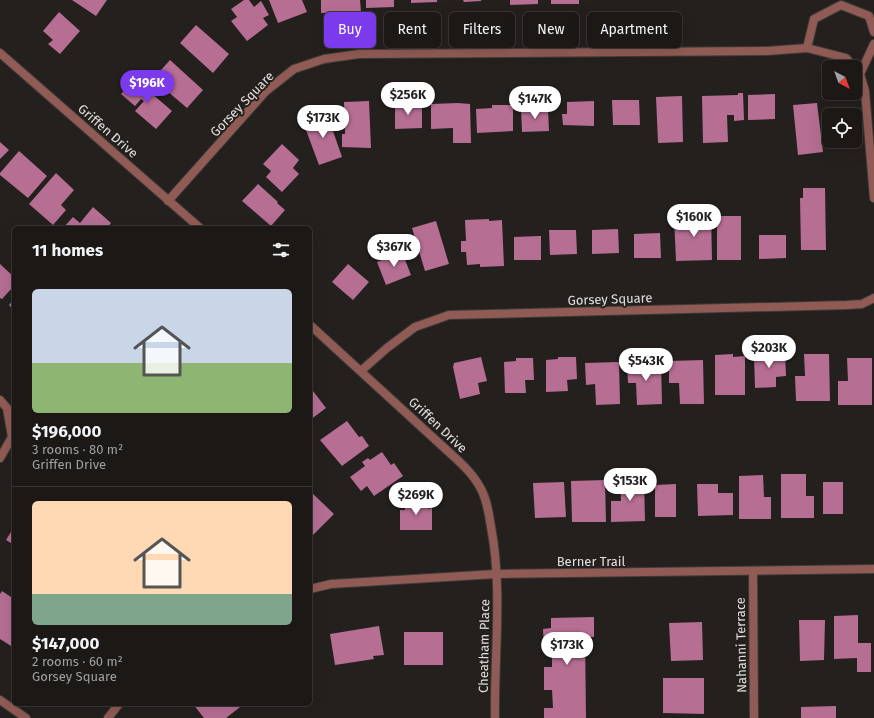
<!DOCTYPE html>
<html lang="en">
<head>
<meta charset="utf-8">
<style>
	:root { --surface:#1b1816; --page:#282523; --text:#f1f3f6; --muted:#a0a0a1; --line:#393735; --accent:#7c3aed }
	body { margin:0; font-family:"Fira Sans",sans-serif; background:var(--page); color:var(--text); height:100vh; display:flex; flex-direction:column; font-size:15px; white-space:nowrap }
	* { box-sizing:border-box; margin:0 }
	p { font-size:13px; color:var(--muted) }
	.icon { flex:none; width:22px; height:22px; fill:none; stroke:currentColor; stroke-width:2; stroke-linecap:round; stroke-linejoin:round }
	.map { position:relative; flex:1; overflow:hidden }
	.side { position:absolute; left:12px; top:226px; width:300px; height:480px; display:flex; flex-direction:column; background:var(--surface); border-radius:6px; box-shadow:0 4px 16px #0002,0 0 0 1px var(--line) }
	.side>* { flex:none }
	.hud { position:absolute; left:324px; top:12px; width:380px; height:36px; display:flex; gap:8px }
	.needle { width:26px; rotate:139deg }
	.buttons { position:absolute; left:822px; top:60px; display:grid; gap:8px }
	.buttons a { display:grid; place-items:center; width:40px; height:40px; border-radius:6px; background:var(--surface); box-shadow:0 4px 16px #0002,0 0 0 1px var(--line); font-size:20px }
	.price { position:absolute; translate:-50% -34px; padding:0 9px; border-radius:14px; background:#fff; color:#222; font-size:13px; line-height:26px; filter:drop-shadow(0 1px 2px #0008) }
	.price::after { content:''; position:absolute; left:50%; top:24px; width:12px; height:9px; margin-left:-6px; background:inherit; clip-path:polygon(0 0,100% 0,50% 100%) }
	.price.on { background:var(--accent); color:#fff }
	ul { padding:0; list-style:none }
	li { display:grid; align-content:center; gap:8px; height:212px; padding:0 20px }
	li+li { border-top:1px solid var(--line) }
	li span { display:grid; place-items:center; height:124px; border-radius:6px; color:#555 }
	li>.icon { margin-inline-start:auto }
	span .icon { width:72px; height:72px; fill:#fffc; stroke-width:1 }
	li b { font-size:17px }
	h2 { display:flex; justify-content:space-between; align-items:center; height:48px; padding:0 20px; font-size:17px }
	.tag { padding:0 14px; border-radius:6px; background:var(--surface); box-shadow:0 4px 16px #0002,0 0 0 1px var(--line); font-size:14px; line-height:36px }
	.tag.on { background:var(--accent); color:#fff }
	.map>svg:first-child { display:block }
	.building { fill:#b66e93 }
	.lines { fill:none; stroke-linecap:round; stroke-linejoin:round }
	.minor-casing { stroke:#3e3b39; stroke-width:10 }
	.tertiary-casing { stroke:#3e3b39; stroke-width:10 }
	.minor { stroke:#915b55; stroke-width:8 }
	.tertiary { stroke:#915b55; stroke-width:8 }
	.labels { text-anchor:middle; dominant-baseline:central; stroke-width:4; stroke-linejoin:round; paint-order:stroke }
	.street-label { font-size:13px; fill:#e1dfdd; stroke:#24201e }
</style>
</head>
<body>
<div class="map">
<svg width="874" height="718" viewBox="0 0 874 718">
	<rect width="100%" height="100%" fill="#24201e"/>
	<path class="building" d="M72 0H107L96 16Z
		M244 0H249L254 7 261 1 269 15 263 18 268 25 247 41 231 21 237 17 231 9Z
		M269 0H302L307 12 278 23Z
		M321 0H360L361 12 321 13Z
		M366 0H394V7L366 8Z
		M411 0H437V2L411 3Z
		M463 0H481V1L464 2Z
		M510 0H538V4L510 5Z
		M551 0H579V4H551Z
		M59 12 80 31 60 54 48 44 53 40 43 31Z
		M196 25 229 54 213 73 180 43Z
		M170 60 203 90 187 108 153 79Z
		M134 79 148 91 144 96 146 98 151 93 172 111 156 129 135 111 144 101 141 99 135 106 121 94Z
		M738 93H743L744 120 734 121V115H727L728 142 703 143 702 96 738 95Z
		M775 94V119L748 120V95Z
		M682 96 683 142 658 143 656 97Z
		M612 100H639L640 125H613Z
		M369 101 371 148 342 147V134H345L344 102Z
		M594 101V126L563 125 562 114H567V102Z
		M458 103 470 104 471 143H453V128L431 129V104Z
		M817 103 823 152 798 155 793 105Z
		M395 104H422V128L395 129Z
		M492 105H513V131L477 133 476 109 492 108Z
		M521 108H548L549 131 522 132Z
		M327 114 342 157 319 165 303 122Z
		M0 142 9 150 0 159Z
		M282 144 299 160 293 168 299 174 282 192 266 177 271 171 263 164Z
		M19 151 47 176 28 198 0 175V173Z
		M56 173 74 190 61 205 66 210 53 225 29 204Z
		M258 184 278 202 277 203 285 210 271 226 242 201Z
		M803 188H825L826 250H801L800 198H803Z
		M93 207 111 223 107 228H63L73 217 80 223Z
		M703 210H711L712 260 676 261 674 217 703 216Z
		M717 216H741V260H717Z
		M489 219V221L502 220 504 266 480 267V264L467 265 466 252H461V241H466L465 220Z
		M436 221 449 264 425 271 412 228Z
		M618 229 619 253 592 254V230Z
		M549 230H576L577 254 550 255Z
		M660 233 661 258H634V234Z
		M759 235H786V258L759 259Z
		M539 236H541V260H514V237Z
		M402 252 411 275 386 285 377 262Z
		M0 264 14 277V286L2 299 0 298Z
		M348 264 369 282 353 300 332 282Z
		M14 299V310L9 305Z
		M767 353H785L786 376 776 377V387L755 388 754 356 767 355Z
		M733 354V357L745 356V395H715V355Z
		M804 354H829L830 401H796L795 376H805Z
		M481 357 487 381 478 383 480 394 460 399 453 367 454 363Z
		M558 357H576L577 379 567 380 568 391 546 392V360L558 359Z
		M516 358H533L534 380H525L526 393H505L504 362 516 361Z
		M847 358H872V405H838V381H848Z
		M703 360 704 404H680L679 383H669V361Z
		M619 362 620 404 596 405 595 384 586 385 585 363Z
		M661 362 662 404 637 405 636 383H628L627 363Z
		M313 391 326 408 310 420V394Z
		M347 421 359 437 362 436 369 446 342 466 320 440Z
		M382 452 391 465 394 463 403 476 374 496 367 486 361 491 350 477 365 466 362 462 368 458 370 460Z
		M781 474H806V496H814V518H781Z
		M763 475 764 497H771V519H739V476Z
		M644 479 645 521 611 522V501H621L620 480Z
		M605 480 606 522H572L571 481Z
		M564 482 566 517 535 518 533 483Z
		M823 482H843V514H823Z
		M676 484V517H655V485Z
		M697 484H718V493H733V515L698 516Z
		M310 491 334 514 310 538Z
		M428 499V509L432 508V530H400V510H405V500Z
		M14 527V545L6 540Z
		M2 591 14 599V641L11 646 0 639V594Z
		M858 615V643H871V672H857V658L834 659V616Z
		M594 617V637H585L586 718H544V708H553L552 690H544V667H552V650H544L543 629 551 628V618Z
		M799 620H825L824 660 800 661Z
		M702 622 703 660 671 661 669 623Z
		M379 626 384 655 373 656 374 659 335 665 330 634Z
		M404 632H443V665H404Z
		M663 678H704V714L663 713Z
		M193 704H244L226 718H204Z
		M836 706V718H801V707Z"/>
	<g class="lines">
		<g class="minor-casing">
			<path id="minor" d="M807 48 814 19 841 5 869 16 874 32
				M0 53 200 228
				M855 68 860 74 865 91 874 198
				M860 74 874 44
				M168 201 266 91 294 69 324 59 359 54 767 51 807 48 846 58 854 67
				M310 325 451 454C462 464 474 475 481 489 487 500 489 514 491 527 503 589 494 655 495 718
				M362 370 387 348 415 327 449 315 847 305 862 304 874 298
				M0 400 7 408 12 437 0 458
				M753 572 754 718
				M0 700 26 718"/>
		</g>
		<g class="tertiary-casing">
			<path id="tertiary" d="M310 589 331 584 496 574 874 569
				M108 718 119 704"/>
		</g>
		<use href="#minor" class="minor"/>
		<use href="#tertiary" class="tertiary"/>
	</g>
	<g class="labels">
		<g class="street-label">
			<text transform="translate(242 104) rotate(-46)">Gorsey Square</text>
			<text transform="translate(108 131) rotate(41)">Griffen Drive</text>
			<text transform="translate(610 299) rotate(-2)">Gorsey Square</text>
			<text transform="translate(438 425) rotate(43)">Griffen Drive</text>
			<text x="591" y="561">Berner Trail</text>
			<text transform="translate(741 645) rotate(-91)">Nahanni Terrace</text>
			<text transform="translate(484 646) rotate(-89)">Cheatham Place</text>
		</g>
	</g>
</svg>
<div class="buttons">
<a><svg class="needle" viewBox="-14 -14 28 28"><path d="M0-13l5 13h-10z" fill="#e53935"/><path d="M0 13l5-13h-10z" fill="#a0a0a1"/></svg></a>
<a><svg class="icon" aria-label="locate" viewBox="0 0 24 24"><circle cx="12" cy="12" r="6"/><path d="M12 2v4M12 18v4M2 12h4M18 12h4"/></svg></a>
</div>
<b class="price on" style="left:147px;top:104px">$196K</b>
<b class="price" style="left:408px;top:116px">$256K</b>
<b class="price" style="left:535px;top:120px">$147K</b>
<b class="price" style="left:323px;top:139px">$173K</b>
<b class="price" style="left:694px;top:238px">$160K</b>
<b class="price" style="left:394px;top:268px">$367K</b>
<b class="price" style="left:769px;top:369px">$203K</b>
<b class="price" style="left:646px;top:382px">$543K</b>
<b class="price" style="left:630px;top:502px">$153K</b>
<b class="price" style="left:416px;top:516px">$269K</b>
<b class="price" style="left:567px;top:666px">$173K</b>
<div class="hud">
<a class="tag on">Buy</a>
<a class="tag">Rent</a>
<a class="tag">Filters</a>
<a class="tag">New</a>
<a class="tag">Apartment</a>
</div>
<section class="side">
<h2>11 homes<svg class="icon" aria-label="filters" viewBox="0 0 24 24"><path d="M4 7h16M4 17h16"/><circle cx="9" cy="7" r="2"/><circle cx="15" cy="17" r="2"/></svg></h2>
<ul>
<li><span style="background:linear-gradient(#c9d6e8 60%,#8fb573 0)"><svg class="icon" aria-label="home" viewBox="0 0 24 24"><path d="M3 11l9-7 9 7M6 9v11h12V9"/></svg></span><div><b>$196,000</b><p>3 rooms · 80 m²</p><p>Griffen Drive</p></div></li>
<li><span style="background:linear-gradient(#ffd9b3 75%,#7fa58c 0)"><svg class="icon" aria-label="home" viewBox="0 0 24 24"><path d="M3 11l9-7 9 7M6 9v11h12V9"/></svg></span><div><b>$147,000</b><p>2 rooms · 60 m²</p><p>Gorsey Square</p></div></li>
</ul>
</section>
</div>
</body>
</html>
